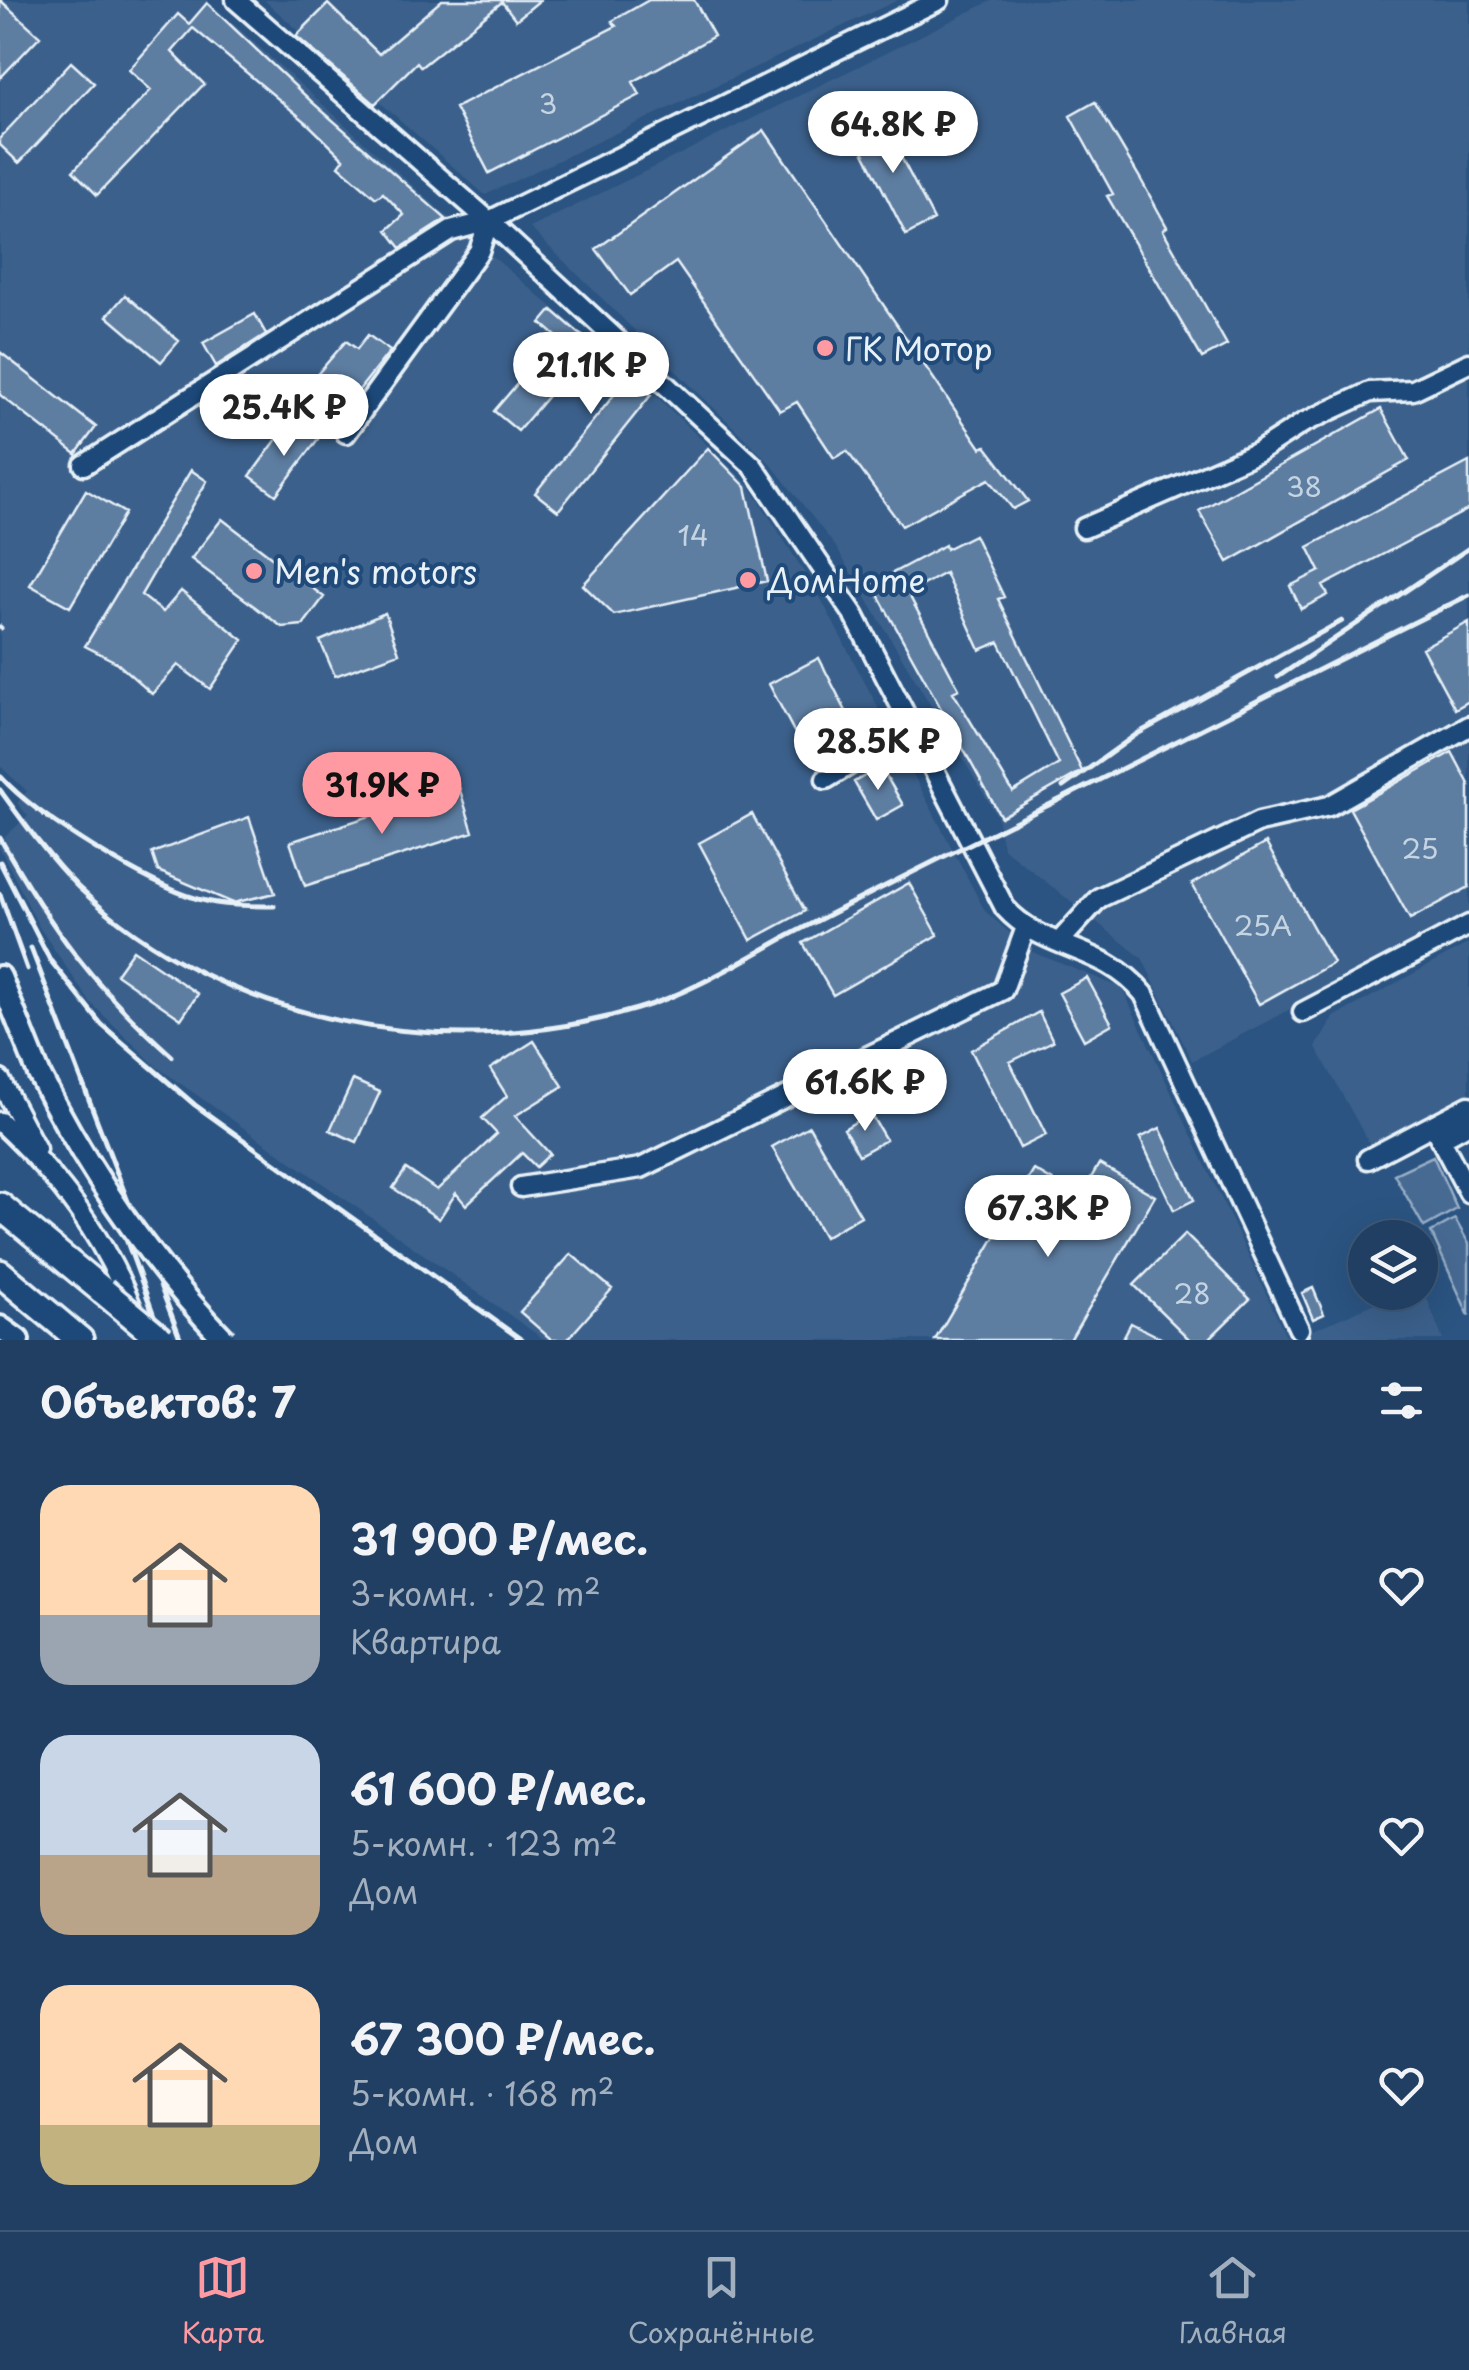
<!DOCTYPE html>
<html lang="ru">
<head>
<meta charset="utf-8">
<style>
	:root { --surface:#203f62; --page:#2d4a6b; --text:#f1f3f6; --muted:#a2afbe; --line:#3d5877; --accent:#ff9aa2 }
	body { margin:0; font-family:"Playpen Sans",sans-serif; background:var(--page); color:var(--text); height:100vh; display:flex; flex-direction:column; font-size:38px; white-space:nowrap }
	* { box-sizing:border-box; margin:0 }
	p { font-size:32px; color:var(--muted) }
	.icon { flex:none; width:55px; height:55px; fill:none; stroke:currentColor; stroke-width:2; stroke-linecap:round; stroke-linejoin:round }
	.map { position:relative; height:1340px; overflow:hidden }
	.sheet { display:flex; flex-direction:column; background:var(--surface); flex:1 }
	.sheet>* { flex:none }
	.fabs { position:absolute; left:1348px; top:1220px; display:grid; gap:20px }
	.fabs a { display:grid; place-items:center; width:90px; height:90px; border-radius:50%; background:var(--surface); box-shadow:0 10px 40px #0002,0 0 0 2px var(--line); font-size:50px }
	.price { position:absolute; translate:-50% -85px; padding:0 22px; border-radius:35px; background:#fff; color:#222; font-size:32px; line-height:65px; filter:drop-shadow(0 2px 5px #0008) }
	.price::after { content:''; position:absolute; left:50%; top:60px; width:30px; height:22px; margin-left:-15px; background:inherit; clip-path:polygon(0 0,100% 0,50% 100%) }
	.price.selected { background:var(--accent); color:#111 }
	ul { padding:0; list-style:none }
	li { display:flex; align-items:center; gap:30px; height:250px; padding:0 40px }
	li span { display:grid; place-items:center; flex:none; width:280px; height:200px; border-radius:30px; color:#555 }
	li>.icon { margin-inline-start:auto }
	span .icon { width:120px; height:120px; fill:#fffc; stroke-width:1 }
	li b { font-size:42px }
	h2 { display:flex; justify-content:space-between; align-items:center; height:120px; padding:0 40px; font-size:42px }
	.tabs { display:flex; justify-content:space-around; align-items:center; height:140px; border-top:2px solid var(--line); background:var(--surface); font-size:28px; color:var(--muted) }
	.tabs a { display:grid; justify-items:center; gap:5px }
	.tabs .selected { color:var(--accent) }
	.map>svg:first-child { display:block }
	.built { fill:#3a608b }
	.green { fill:#476b93; stroke:#98aec6; stroke-width:2.5 }
	.building { fill:#5d7da1; stroke:#e8f1f8; stroke-width:2.5; fill-rule:evenodd }
	.lines { fill:none; stroke-linecap:round; stroke-linejoin:round }
	.minor-casing { stroke:#e8f1f8; stroke-width:25 }
	.major-casing { stroke:#e8f1f8; stroke-width:28 }
	.highway-casing { stroke:#e8f1f8; stroke-width:32 }
	.minor { stroke:#1f4a7a; stroke-width:18 }
	.major { stroke:#1f4a7a; stroke-width:20 }
	.highway { stroke:#1f4a7a; stroke-width:25 }
	.rail { stroke:#e8f1f8; stroke-width:5 }
	.major-bridge-casing { stroke:#e8f1f8; stroke-width:28; stroke-linecap:butt }
	.highway-bridge-casing { stroke:#e8f1f8; stroke-width:32; stroke-linecap:butt }
	.major-bridge { stroke:#1f4a7a; stroke-width:20 }
	.highway-bridge { stroke:#1f4a7a; stroke-width:25 }
	.poi-dot { fill:#ff9aa2; stroke:#1f4a7a; stroke-width:4 }
	.labels { text-anchor:middle; dominant-baseline:central; stroke-width:8; stroke-linejoin:round; paint-order:stroke }
	.number-label { font-size:28px; fill:#c5d4e2 }
	.poi-label { font-size:32px; fill:#e8f1f8; stroke:#1f4a7a; text-anchor:start }
</style>
</head>
<body>
<div class="map">
<svg width="1469" height="1340" viewBox="0 0 1469 1340">
	<rect width="100%" height="100%" fill="#2b5482"/>
	<filter id="ink" filterUnits="userSpaceOnUse"><feTurbulence type="fractalNoise" baseFrequency=".01" numOctaves="2"/><feDisplacementMap in="SourceGraphic" scale="20" xChannelSelector="R" yChannelSelector="G"/><feConvolveMatrix kernelMatrix="1 2 1 2 8 2 1 2 1" color-interpolation-filters="sRGB"/></filter>
	<g filter="url(#ink)">
		<path class="built" d="M0 0H207L471 238 653 393 750 486 821 599 985 911 1030 951 1122 988 1288 1340H545L157 1067 90 1002 39 927 0 849V841L28 816 17 803 27 791 0 766Z
			M264 0H898L485 195Z
			M993 0H1469V915L1192 1061 1142 958 1003 848 997 816 835 546 770 463 530 228Z
			M1469 943V1093L1370 1145 1316 1047 1334 1017Z
			M1421 1283 1443 1340H1289L1399 1293 1420 1292Z"/>
		<path class="green" d="M1433 1156 1457 1209 1424 1227 1394 1174Z
			M1455 1219 1469 1244V1316L1431 1232Z"/>
		<path class="building" d="M0 0 40 36 0 78Z
			M442 0H540L516 20 502 2 421 67 417 62 375 104 296 36 328 4 379 54Z
			M649 0H694L714 36 633 82 640 95 489 173 455 108 616 26 612 21Z
			M207 3 312 102 446 219 401 248 387 230 404 215 383 193 376 198 339 166 344 159 306 122 193 28 172 52 204 84 97 195 73 171 151 90 129 70 178 14 189 24Z
			M71 62 94 83 19 163 0 145V138Z
			M1095 102 1140 178 1167 227 1163 230 1227 345 1202 358 1107 196 1113 194 1070 116Z
			M880 117 934 220 906 235 853 131Z
			M764 130 981 448 986 446 1028 501 1013 509 989 479 902 526 847 451 834 458 797 402 780 411 676 262 630 295 596 249Z
			M125 295 179 341 161 362 107 316Z
			M552 310 651 395 558 511 535 493 618 390 541 323Z
			M255 314 266 334 216 366 203 343Z
			M368 335 390 351 347 405 314 378 346 341 357 349Z
			M0 352 96 427 76 454 0 395Z
			M536 362 560 382 518 431 494 411Z
			M1381 409 1409 460 1228 562 1199 511Z
			M299 425 318 439 276 495 250 476 285 428 293 434Z
			M708 448 746 487 767 581 614 615 583 585Z
			M1469 462V509L1323 586 1328 595 1301 609 1290 586 1320 571 1308 547Z
			M191 470 207 481 141 595 163 612 181 591 243 640 210 689 178 665 152 694 116 662 85 646Z
			M86 490 125 513 70 607 30 585Z
			M222 519 324 597 303 625 282 627 191 559Z
			M974 535 1004 597 998 599 1082 771 1001 817 872 584 945 545 946 549ZM945 573 980 650 999 642 1059 764 1013 792 953 692 959 689 908 593Z
			M385 613 399 653 335 676 320 641Z
			M1469 622V701L1455 709 1422 648Z
			M819 658 857 733 808 758 769 684Z
			M1452 752 1469 784V887L1410 919 1350 809Z
			M881 767 903 805 876 820 854 782Z
			M459 787 473 832 305 886 290 842Z
			M752 814 805 911 751 940 699 843Z
			M249 817 275 893 233 903 158 871 152 853Z
			M1266 843 1333 963 1259 1004 1192 884Z
			M909 883 938 935 833 995 803 943Z
			M133 950 198 994 181 1019 116 974Z
			M1087 978 1112 1024 1084 1040 1059 993Z
			M1039 1012 1053 1041 1010 1062 1046 1135 1020 1148 971 1050Z
			M534 1041 563 1086 515 1116 550 1154 536 1167 522 1153 466 1205 456 1193 439 1219 393 1188 406 1169 437 1190 497 1134 482 1118 507 1096 490 1069Z
			M353 1080 380 1092 357 1142 330 1130Z
			M870 1113 886 1140 859 1155 844 1129Z
			M809 1126 861 1216 824 1237 772 1147Z
			M1160 1128 1194 1200 1174 1210 1140 1138Z
			M1099 1164 1155 1196 1070 1340H935L1034 1170 1080 1197Z
			M1185 1234 1250 1299 1208 1340H1190L1134 1285Z
			M571 1254 612 1289 567 1340H552L520 1312Z
			M1313 1288 1324 1314 1313 1319 1302 1293Z
			M1131 1323 1165 1340H1122Z"/>
		<g class="lines">
			<g class="minor-casing">
				<path id="minor" d="M236 0 489 221 753 466 854 615 1005 908C1045 952 1103 944 1144 994L1299 1329
					M346 433 479 251 489 221
					M84 465 451 231 489 221 939 0
					M1084 528 1258 452 1303 423 1370 392 1413 390 1469 363
					M826 779 914 726
					M1060 941 1099 898 1259 822 1329 806 1469 726
					M1303 1012 1469 925
					M0 1080 36 1149
					M0 1122C61 1179 105 1237 135 1316
					M1433 1125 1469 1193
					M1440 1139 1469 1123
					M1368 1159 1469 1106
					M521 1187 641 1168 1003 990 1025 930"/>
			</g>
			<g class="major-casing">
				<path id="major" d="M0 977 39 1074
					M0 1327 18 1340"/>
			</g>
			<g class="highway-casing">
				<path id="highway" d="M0 1206 103 1291
					M0 1273 80 1340"/>
			</g>
			<use href="#minor" class="minor"/>
			<use href="#major" class="major"/>
			<use href="#highway" class="highway"/>
			<path class="rail" d="M0 627 1 628
				M1278 677 1469 548
				M1 777C37 817 146 884 198 899 223 906 248 906 274 906
				M1063 787 1137 734 1342 621
				M0 790C24 823 49 858 78 887 224 1025 448 1066 637 1009 688 994 739 963 786 937 837 910 889 884 941 858 1118 772 1293 682 1469 595
				M0 838C52 930 93 986 172 1056
				M0 862 50 960 102 1025 195 1105 522 1340
				M0 894 27 969
				M31 948 181 1340
				M108 1190 163 1340"/>
			<g class="major-bridge-casing">
				<path id="major-bridge" d="M39 1074C89 1173 148 1260 225 1340"/>
			</g>
			<g class="highway-bridge-casing">
				<path id="highway-bridge" d="M103 1291 162 1340"/>
			</g>
			<use href="#major-bridge" class="major-bridge"/>
			<use href="#highway-bridge" class="highway-bridge"/>
		</g>
	</g>
	<g class="poi-dot">
		<circle cx="825" cy="348" r="10"/>
		<circle cx="254" cy="571" r="10"/>
		<circle cx="748" cy="580" r="10"/>
	</g>
	<g class="labels">
		<g class="number-label">
			<text x="548" y="102">3</text>
			<text x="1304" y="485">38</text>
			<text x="693" y="534">14</text>
			<text x="1420" y="847">25</text>
			<text x="1263" y="924">25А</text>
			<text x="1192" y="1292">28</text>
		</g>
		<g class="poi-label">
			<text x="845" y="348">ГК Мотор</text>
			<text x="274" y="571">Men's motors</text>
			<text x="768" y="580">ДомHome</text>
		</g>
	</g>
</svg>
<div class="fabs">
<a><svg class="icon" aria-label="layers" viewBox="0 0 24 24"><path d="M12 4l9 5-9 5-9-5zM3 14l9 5 9-5"/></svg></a>
</div>
<b class="price" style="left:893px;top:176px">64.8K ₽</b>
<b class="price" style="left:591px;top:417px">21.1K ₽</b>
<b class="price" style="left:284px;top:459px">25.4K ₽</b>
<b class="price" style="left:878px;top:793px">28.5K ₽</b>
<b class="price selected" style="left:382px;top:837px">31.9K ₽</b>
<b class="price" style="left:865px;top:1134px">61.6K ₽</b>
<b class="price" style="left:1048px;top:1260px">67.3K ₽</b>
</div>
<section class="sheet">
<h2>Объектов: 7<svg class="icon" aria-label="filters" viewBox="0 0 24 24"><path d="M4 7h16M4 17h16"/><circle cx="9" cy="7" r="2"/><circle cx="15" cy="17" r="2"/></svg></h2>
<ul>
<li><span style="background:linear-gradient(#ffd9b3 65%,#9aa5b1 0)"><svg class="icon" aria-label="home" viewBox="0 0 24 24"><path d="M3 11l9-7 9 7M6 9v11h12V9"/></svg></span><div><b>31 900 ₽/мес.</b><p>3-комн. · 92 m²</p><p>Квартира</p></div><svg class="icon" aria-label="heart" viewBox="0 0 24 24"><path d="M12 20l-8-8c-3-5 5-10 8-4 3-6 11-1 8 4z"/></svg></li>
<li><span style="background:linear-gradient(#c9d6e8 60%,#b9a48a 0)"><svg class="icon" aria-label="home" viewBox="0 0 24 24"><path d="M3 11l9-7 9 7M6 9v11h12V9"/></svg></span><div><b>61 600 ₽/мес.</b><p>5-комн. · 123 m²</p><p>Дом</p></div><svg class="icon" aria-label="heart" viewBox="0 0 24 24"><path d="M12 20l-8-8c-3-5 5-10 8-4 3-6 11-1 8 4z"/></svg></li>
<li><span style="background:linear-gradient(#ffd9b3 70%,#c2b280 0)"><svg class="icon" aria-label="home" viewBox="0 0 24 24"><path d="M3 11l9-7 9 7M6 9v11h12V9"/></svg></span><div><b>67 300 ₽/мес.</b><p>5-комн. · 168 m²</p><p>Дом</p></div><svg class="icon" aria-label="heart" viewBox="0 0 24 24"><path d="M12 20l-8-8c-3-5 5-10 8-4 3-6 11-1 8 4z"/></svg></li>
</ul>
</section>
<nav class="tabs">
<a class="selected"><svg class="icon" aria-label="map" viewBox="0 0 24 24"><path d="M3 6l6-2 6 2 6-2v14l-6 2-6-2-6 2zM9 4v14M15 6v14"/></svg>Карта</a>
<a><svg class="icon" aria-label="saved" viewBox="0 0 24 24"><path d="M7 4h10v16l-5-4-5 4z"/></svg>Сохранённые</a>
<a><svg class="icon" aria-label="home" viewBox="0 0 24 24"><path d="M3 11l9-7 9 7M6 9v11h12V9"/></svg>Главная</a>
</nav>
</body>
</html>
